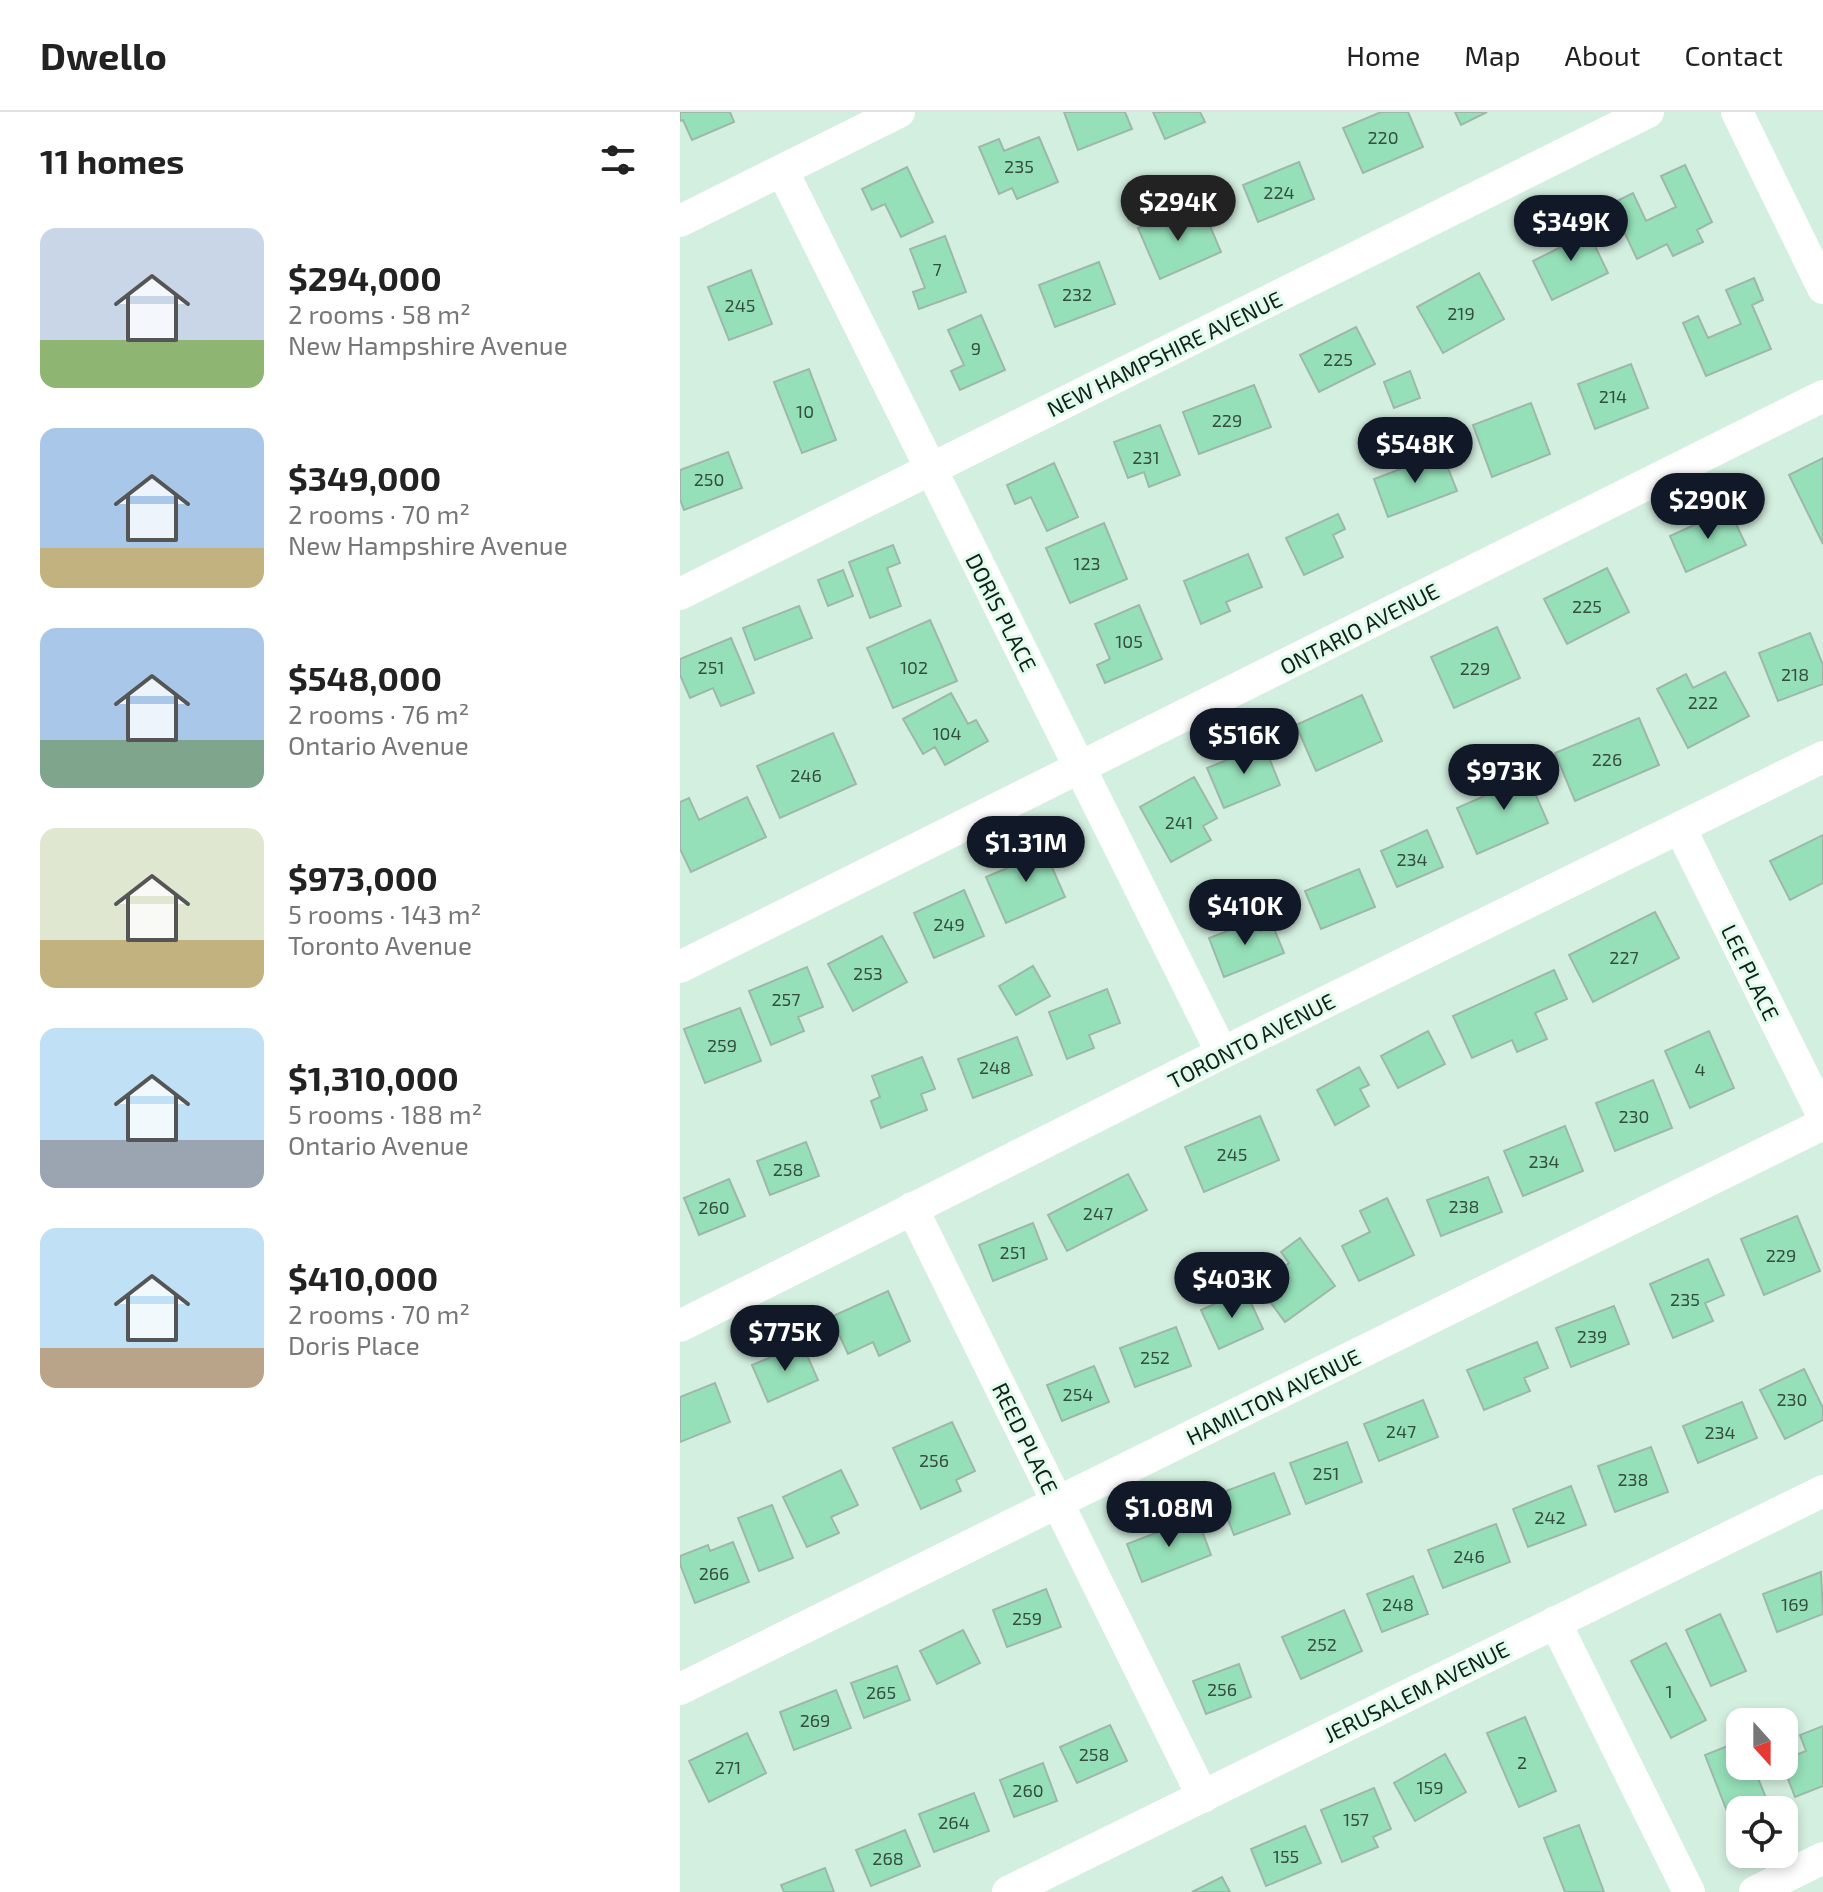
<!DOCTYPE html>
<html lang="en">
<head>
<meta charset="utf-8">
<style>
	:root { --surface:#fff; --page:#f2f2f2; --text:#222; --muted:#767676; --line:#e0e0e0; --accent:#111827 }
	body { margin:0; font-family:"Exo 2",sans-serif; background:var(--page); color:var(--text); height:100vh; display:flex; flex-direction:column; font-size:30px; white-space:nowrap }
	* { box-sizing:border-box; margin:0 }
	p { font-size:26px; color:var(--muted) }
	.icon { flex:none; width:44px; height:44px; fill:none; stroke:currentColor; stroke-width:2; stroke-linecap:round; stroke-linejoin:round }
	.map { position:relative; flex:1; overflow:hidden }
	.side { display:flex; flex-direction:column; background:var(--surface); width:680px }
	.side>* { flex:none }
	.needle { width:52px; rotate:159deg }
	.controls { position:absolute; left:1046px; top:1596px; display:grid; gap:16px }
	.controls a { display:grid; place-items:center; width:72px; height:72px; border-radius:16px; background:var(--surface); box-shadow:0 4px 12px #0003; font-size:40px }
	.price { position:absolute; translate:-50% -68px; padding:0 18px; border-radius:28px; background:var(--accent); color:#fff; font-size:26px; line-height:52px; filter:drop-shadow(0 2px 4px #0008) }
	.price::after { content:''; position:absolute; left:50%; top:48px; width:24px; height:18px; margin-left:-12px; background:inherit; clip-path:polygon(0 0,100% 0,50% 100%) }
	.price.selected { background:#222; color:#fff }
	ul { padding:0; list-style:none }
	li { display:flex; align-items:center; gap:24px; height:200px; padding:0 40px }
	li span { display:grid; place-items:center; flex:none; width:224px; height:160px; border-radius:16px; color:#555 }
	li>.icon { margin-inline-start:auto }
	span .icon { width:96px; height:96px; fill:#fffc; stroke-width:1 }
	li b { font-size:34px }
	h2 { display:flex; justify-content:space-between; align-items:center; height:96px; padding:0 40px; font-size:34px }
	header { display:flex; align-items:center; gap:48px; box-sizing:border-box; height:112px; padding:0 40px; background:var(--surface); border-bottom:2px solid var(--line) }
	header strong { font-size:38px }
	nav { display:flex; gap:44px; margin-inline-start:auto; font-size:28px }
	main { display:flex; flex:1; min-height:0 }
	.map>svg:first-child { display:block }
	.building { fill:#96e0b9; stroke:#9db8a9; stroke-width:2 }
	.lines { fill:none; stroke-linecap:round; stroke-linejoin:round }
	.street { stroke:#fff; stroke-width:32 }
	.labels { text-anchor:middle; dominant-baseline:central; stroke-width:6; stroke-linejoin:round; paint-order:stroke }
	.number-label { font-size:18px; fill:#344e40 }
	.street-label { font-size:22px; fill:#131e18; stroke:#e0fcec }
</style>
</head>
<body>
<header>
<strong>Dwello</strong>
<nav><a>Home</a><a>Map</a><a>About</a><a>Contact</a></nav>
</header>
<main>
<section class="side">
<h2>11 homes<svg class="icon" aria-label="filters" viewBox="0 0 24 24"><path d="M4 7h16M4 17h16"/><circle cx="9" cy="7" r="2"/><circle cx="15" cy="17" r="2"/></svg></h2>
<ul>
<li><span style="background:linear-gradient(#c9d6e8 70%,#8fb573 0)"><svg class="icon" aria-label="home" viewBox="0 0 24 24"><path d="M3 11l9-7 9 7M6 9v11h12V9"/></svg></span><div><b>$294,000</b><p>2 rooms · 58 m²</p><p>New Hampshire Avenue</p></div></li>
<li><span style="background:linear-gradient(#a9c7e8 75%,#c2b280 0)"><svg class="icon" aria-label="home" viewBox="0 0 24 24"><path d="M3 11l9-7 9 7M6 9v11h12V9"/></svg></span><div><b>$349,000</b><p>2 rooms · 70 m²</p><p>New Hampshire Avenue</p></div></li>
<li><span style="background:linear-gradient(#a9c7e8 70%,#7fa58c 0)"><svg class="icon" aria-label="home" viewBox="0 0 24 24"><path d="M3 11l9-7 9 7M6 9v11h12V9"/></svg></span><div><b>$548,000</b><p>2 rooms · 76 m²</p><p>Ontario Avenue</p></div></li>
<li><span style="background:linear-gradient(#dfe7d0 70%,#c2b280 0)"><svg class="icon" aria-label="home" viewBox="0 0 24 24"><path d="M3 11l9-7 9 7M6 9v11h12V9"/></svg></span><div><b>$973,000</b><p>5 rooms · 143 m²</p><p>Toronto Avenue</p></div></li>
<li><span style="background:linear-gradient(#bfe0f5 70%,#9aa5b1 0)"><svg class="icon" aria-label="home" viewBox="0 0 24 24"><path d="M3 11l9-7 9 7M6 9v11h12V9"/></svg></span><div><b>$1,310,000</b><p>5 rooms · 188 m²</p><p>Ontario Avenue</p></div></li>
<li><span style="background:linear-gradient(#bfe0f5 75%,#b9a48a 0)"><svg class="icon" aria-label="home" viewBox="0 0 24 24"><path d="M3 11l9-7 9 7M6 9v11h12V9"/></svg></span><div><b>$410,000</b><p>2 rooms · 70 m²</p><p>Doris Place</p></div></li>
</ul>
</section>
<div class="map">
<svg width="1143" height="1780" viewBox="0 0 1143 1780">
	<rect width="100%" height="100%" fill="#d3efdf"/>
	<path class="building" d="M0 0H50L54 10 12 28 3 8 0 9Z
		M384 0H445L452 17 398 38Z
		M473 0H520L525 10 485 27Z
		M701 0H728L743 35 683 61 663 16Z
		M775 0H807L781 13Z
		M359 25 378 70 337 87 332 76 319 82 299 35 319 27 324 39Z
		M619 50 634 87 578 110 563 73Z
		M1005 53 1032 110 1017 118 1023 130 993 144 987 132 957 147 931 92 953 81 966 109 996 95 981 64Z
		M227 55 253 110 221 125 205 92 192 98 182 77Z
		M498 99 503 111 525 102 541 140 480 167 458 116Z
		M904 111 928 161 872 188 853 149 881 135 876 125Z
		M265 124 286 180 239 197 233 180 245 176 230 137Z
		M419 150 435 192 375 215 359 173Z
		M71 158 92 212 49 228 28 175Z
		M799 161 824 207 763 241 737 195Z
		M1074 166 1083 188 1072 193 1091 237 1026 264 1003 211 1018 204 1028 226 1061 212 1046 178Z
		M301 203 325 258 280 278 271 259 284 253 268 218Z
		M676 215 695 252 639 280 620 243Z
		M951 252 968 296 915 317 898 272Z
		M129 257 156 328 122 341 94 270Z
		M730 259 740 286 714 296 704 270Z
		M574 273 591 315 519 342 503 300Z
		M851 291 870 342 812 365 793 313Z
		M480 313 500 363 469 375 464 360 448 366 434 330Z
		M48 340 62 376 4 398 0 387V358Z
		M762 341 777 379 708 405 694 367Z
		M1143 346V432L1109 363Z
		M374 351 398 405 367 419 351 385 335 392 327 373Z
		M1049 397 1066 433 1006 460 990 424Z
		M658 402 665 417 653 423 663 445 624 463 606 426Z
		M424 411 447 467 390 491 366 436Z
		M213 433 220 451 207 456 221 494 190 506 169 450Z
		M568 442 582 475 546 490 550 499 521 512 504 469Z
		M927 456 949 500 887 532 864 487Z
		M163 458 173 484 148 494 138 468Z
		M459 493 482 547 425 571 417 553 430 547 415 512Z
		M119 494 132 526 75 548 63 516Z
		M250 508 277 569 213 596 187 536Z
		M817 515 840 566 774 596 751 545Z
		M1130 521 1143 553V572L1098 589 1079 541Z
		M51 526 74 581 41 594 33 576 10 586 0 563V547Z
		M1045 560 1069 604 1008 636 977 577 1006 562 1013 576Z
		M271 581 288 612 296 608 308 629 265 653 255 635 243 642 223 607Z
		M682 583 702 629 636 659 616 613Z
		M959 606 979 653 895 689 875 641Z
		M153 621 176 672 100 706 77 654Z
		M584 633 600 673 544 696 527 656Z
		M841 649 868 711 797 742 777 696 827 674 820 658Z
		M514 665 537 706 523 714 531 728 491 750 460 695Z
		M67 685 86 725 11 760 0 737V690L9 686 19 708Z
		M747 718 763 755 717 775 701 739Z
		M1143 723V771L1110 788 1090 749Z
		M361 730 385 785 326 811 306 765 339 751 335 742Z
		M679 757 695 795 641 817 625 779Z
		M284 778 304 824 254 846 234 801Z
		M975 800 999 846 913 890 889 843Z
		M576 808 580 819 593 814 604 841 544 865 529 826Z
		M202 824 227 870 173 899 148 852Z
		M353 854 370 884 336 903 319 874Z
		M127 855 143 895 118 905 124 919 91 933 69 879Z
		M874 858 887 887 855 901 867 927 837 940 832 928 792 946 773 904Z
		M427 877 440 911 409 923 414 936 387 947 369 900Z
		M60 896 81 949 25 971 4 917Z
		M748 919 765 952 718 976 701 944Z
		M1029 919 1054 976 1010 996 985 939Z
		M337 925 352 963 293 986 278 947Z
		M242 945 255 977 241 982 247 998 201 1016 191 989 200 985 192 964Z
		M679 955 689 973 680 977 689 994 655 1013 637 978Z
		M973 968 992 1016 935 1039 916 991Z
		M580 1004 599 1048 524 1080 505 1035Z
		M885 1014 903 1059 843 1084 824 1039Z
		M126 1030 139 1064 90 1083 77 1049Z
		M448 1062 467 1098 387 1139 368 1103Z
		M808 1065 822 1100 761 1124 747 1088Z
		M49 1067 65 1104 19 1123 4 1086Z
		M707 1086 734 1143 679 1169 662 1134 690 1120 680 1099Z
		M1117 1104 1140 1159 1084 1183 1061 1127Z
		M353 1111 367 1147 313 1169 299 1133Z
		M620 1126 655 1174 605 1210 578 1173 609 1151 601 1140Z
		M1028 1147 1044 1183 1025 1191 1033 1209 993 1226 970 1172Z
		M565 1178 583 1217 539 1237 521 1198Z
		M208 1179 230 1229 199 1244 193 1230 168 1242 151 1205Z
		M934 1194 949 1232 891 1255 876 1216Z
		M496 1215 511 1254 455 1275 440 1236Z
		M857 1230 868 1256 844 1266 850 1279 804 1298 787 1258Z
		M122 1232 138 1268 88 1290 72 1253Z
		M414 1254 429 1290 382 1309 367 1273Z
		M1124 1257 1143 1296V1308L1105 1327 1080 1278Z
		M35 1271 50 1310 0 1330V1285Z
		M743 1288 758 1325 699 1349 684 1312Z
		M1062 1290 1077 1326 1018 1351 1003 1314Z
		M272 1310 295 1359 276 1368 281 1379 241 1397 213 1336Z
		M667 1330 682 1370 626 1392 610 1351Z
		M971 1335 988 1380 935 1400 918 1354Z
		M161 1358 178 1393 151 1405 159 1421 127 1435 103 1385Z
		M594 1361 610 1402 554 1423 538 1382Z
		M891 1374 906 1413 848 1435 833 1397Z
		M92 1393 113 1446 79 1459 58 1406Z
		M517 1405 531 1443 462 1470 447 1432Z
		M816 1412 830 1450 763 1476 748 1438Z
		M53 1430 69 1470 15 1491 0 1452V1444L28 1433 30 1439Z
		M1141 1460 1143 1502 1097 1520 1083 1482Z
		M733 1464 748 1502 702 1520 687 1482Z
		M366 1477 381 1515 327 1535 313 1498Z
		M664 1498 682 1539 621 1567 602 1525Z
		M1040 1502 1066 1559 1031 1574 1006 1518Z
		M283 1518 300 1551 257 1572 240 1539Z
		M986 1531 1026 1608 991 1626 951 1549Z
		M559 1552 571 1585 526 1602 513 1569Z
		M217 1554 230 1588 184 1606 171 1571Z
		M156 1578 171 1616 114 1638 100 1600Z
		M845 1605 876 1679 839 1695 807 1621Z
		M430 1613 447 1649 397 1671 380 1635Z
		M1143 1614V1674L1115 1685 1103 1654 1104 1648 1126 1639 1120 1623Z
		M67 1621 86 1661 29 1690 9 1649Z
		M1050 1633 1056 1649 1060 1647V1654H1073L1091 1698H1060V1714L1054 1717 1025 1643Z
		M765 1642 786 1680 735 1709 714 1671Z
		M363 1651 377 1689 334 1705 320 1668Z
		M694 1676 711 1717 693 1725 698 1735 662 1750 641 1698Z
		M294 1681 309 1719 254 1740 239 1702Z
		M899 1713 924 1780H885L864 1726Z
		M625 1714 641 1751 586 1774 571 1737Z
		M225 1718 240 1754 191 1774 176 1738Z
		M145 1756 154 1780H104L101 1773Z
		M542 1765 550 1780H512Z"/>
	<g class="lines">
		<path class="street" d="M1057 0 1143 176
			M102 58 542 941
			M0 109 219 0
			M0 482 968 0
			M1000 716 1143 1004
			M0 855 1143 284
			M232 1096 523 1685
			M0 1214 542 941 1143 645
			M875 1510 1009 1780
			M0 1577 1143 1012
			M328 1780 1143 1379
			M1075 1780 1143 1746"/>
	</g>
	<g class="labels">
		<g class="number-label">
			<text x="703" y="25">220</text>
			<text x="339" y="54">235</text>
			<text x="599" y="80">224</text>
			<text x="257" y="157">7</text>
			<text x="397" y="182">232</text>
			<text x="60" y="193">245</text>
			<text x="781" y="201">219</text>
			<text x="296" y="236">9</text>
			<text x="658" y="247">225</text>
			<text x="933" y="284">214</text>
			<text x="125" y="299">10</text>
			<text x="547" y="308">229</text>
			<text x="466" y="345">231</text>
			<text x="29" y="367">250</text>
			<text x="407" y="451">123</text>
			<text x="907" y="494">225</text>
			<text x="449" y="529">105</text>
			<text x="31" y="555">251</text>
			<text x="234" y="555">102</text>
			<text x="795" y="556">229</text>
			<text x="1115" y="562">218</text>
			<text x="1023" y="590">222</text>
			<text x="267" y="621">104</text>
			<text x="927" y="647">226</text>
			<text x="126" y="663">246</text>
			<text x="499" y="710">241</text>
			<text x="732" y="747">234</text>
			<text x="269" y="812">249</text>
			<text x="944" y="845">227</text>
			<text x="188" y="861">253</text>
			<text x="106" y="887">257</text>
			<text x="42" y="933">259</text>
			<text x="315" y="955">248</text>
			<text x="1020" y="957">4</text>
			<text x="954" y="1004">230</text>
			<text x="552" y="1042">245</text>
			<text x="864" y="1049">234</text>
			<text x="108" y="1057">258</text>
			<text x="784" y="1094">238</text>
			<text x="34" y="1095">260</text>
			<text x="418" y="1101">247</text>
			<text x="333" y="1140">251</text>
			<text x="1101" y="1143">229</text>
			<text x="1005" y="1187">235</text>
			<text x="912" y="1224">239</text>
			<text x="475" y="1245">252</text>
			<text x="398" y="1282">254</text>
			<text x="1112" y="1287">230</text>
			<text x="721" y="1319">247</text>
			<text x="1040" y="1320">234</text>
			<text x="254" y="1348">256</text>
			<text x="646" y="1361">251</text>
			<text x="953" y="1367">238</text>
			<text x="870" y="1405">242</text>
			<text x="789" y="1444">246</text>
			<text x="34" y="1461">266</text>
			<text x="718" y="1492">248</text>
			<text x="1115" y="1492">169</text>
			<text x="347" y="1506">259</text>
			<text x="642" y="1532">252</text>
			<text x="542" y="1577">256</text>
			<text x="989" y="1579">1</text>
			<text x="201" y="1580">265</text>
			<text x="135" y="1608">269</text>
			<text x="414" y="1642">258</text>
			<text x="842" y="1650">2</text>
			<text x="48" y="1655">271</text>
			<text x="750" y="1675">159</text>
			<text x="348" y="1678">260</text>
			<text x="676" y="1707">157</text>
			<text x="274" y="1710">264</text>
			<text x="606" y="1744">155</text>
			<text x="208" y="1746">268</text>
		</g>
		<g class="street-label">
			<text transform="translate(484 241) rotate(-26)">NEW HAMPSHIRE AVENUE</text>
			<text transform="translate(322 500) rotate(63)">DORIS PLACE</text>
			<text transform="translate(679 516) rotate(-27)">ONTARIO AVENUE</text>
			<text transform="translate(1071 860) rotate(64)">LEE PLACE</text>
			<text transform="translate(571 928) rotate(-27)">TORONTO AVENUE</text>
			<text transform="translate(593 1284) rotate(-26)">HAMILTON AVENUE</text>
			<text transform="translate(346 1326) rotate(64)">REED PLACE</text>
			<text transform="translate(736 1579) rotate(-26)">JERUSALEM AVENUE</text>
		</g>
	</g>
</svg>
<div class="controls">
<a><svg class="needle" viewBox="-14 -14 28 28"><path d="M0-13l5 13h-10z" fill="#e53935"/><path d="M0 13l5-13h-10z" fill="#767676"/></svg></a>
<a><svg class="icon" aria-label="locate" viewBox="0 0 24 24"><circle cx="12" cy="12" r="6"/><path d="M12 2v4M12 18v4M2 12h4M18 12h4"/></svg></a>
</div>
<b class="price selected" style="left:498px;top:131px">$294K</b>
<b class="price" style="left:891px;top:151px">$349K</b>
<b class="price" style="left:735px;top:373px">$548K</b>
<b class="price" style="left:1028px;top:429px">$290K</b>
<b class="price" style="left:564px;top:664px">$516K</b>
<b class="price" style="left:824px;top:700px">$973K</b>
<b class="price" style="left:346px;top:772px">$1.31M</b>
<b class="price" style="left:565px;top:835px">$410K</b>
<b class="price" style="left:552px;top:1208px">$403K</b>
<b class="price" style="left:105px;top:1261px">$775K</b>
<b class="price" style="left:489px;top:1437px">$1.08M</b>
</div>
</main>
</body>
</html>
